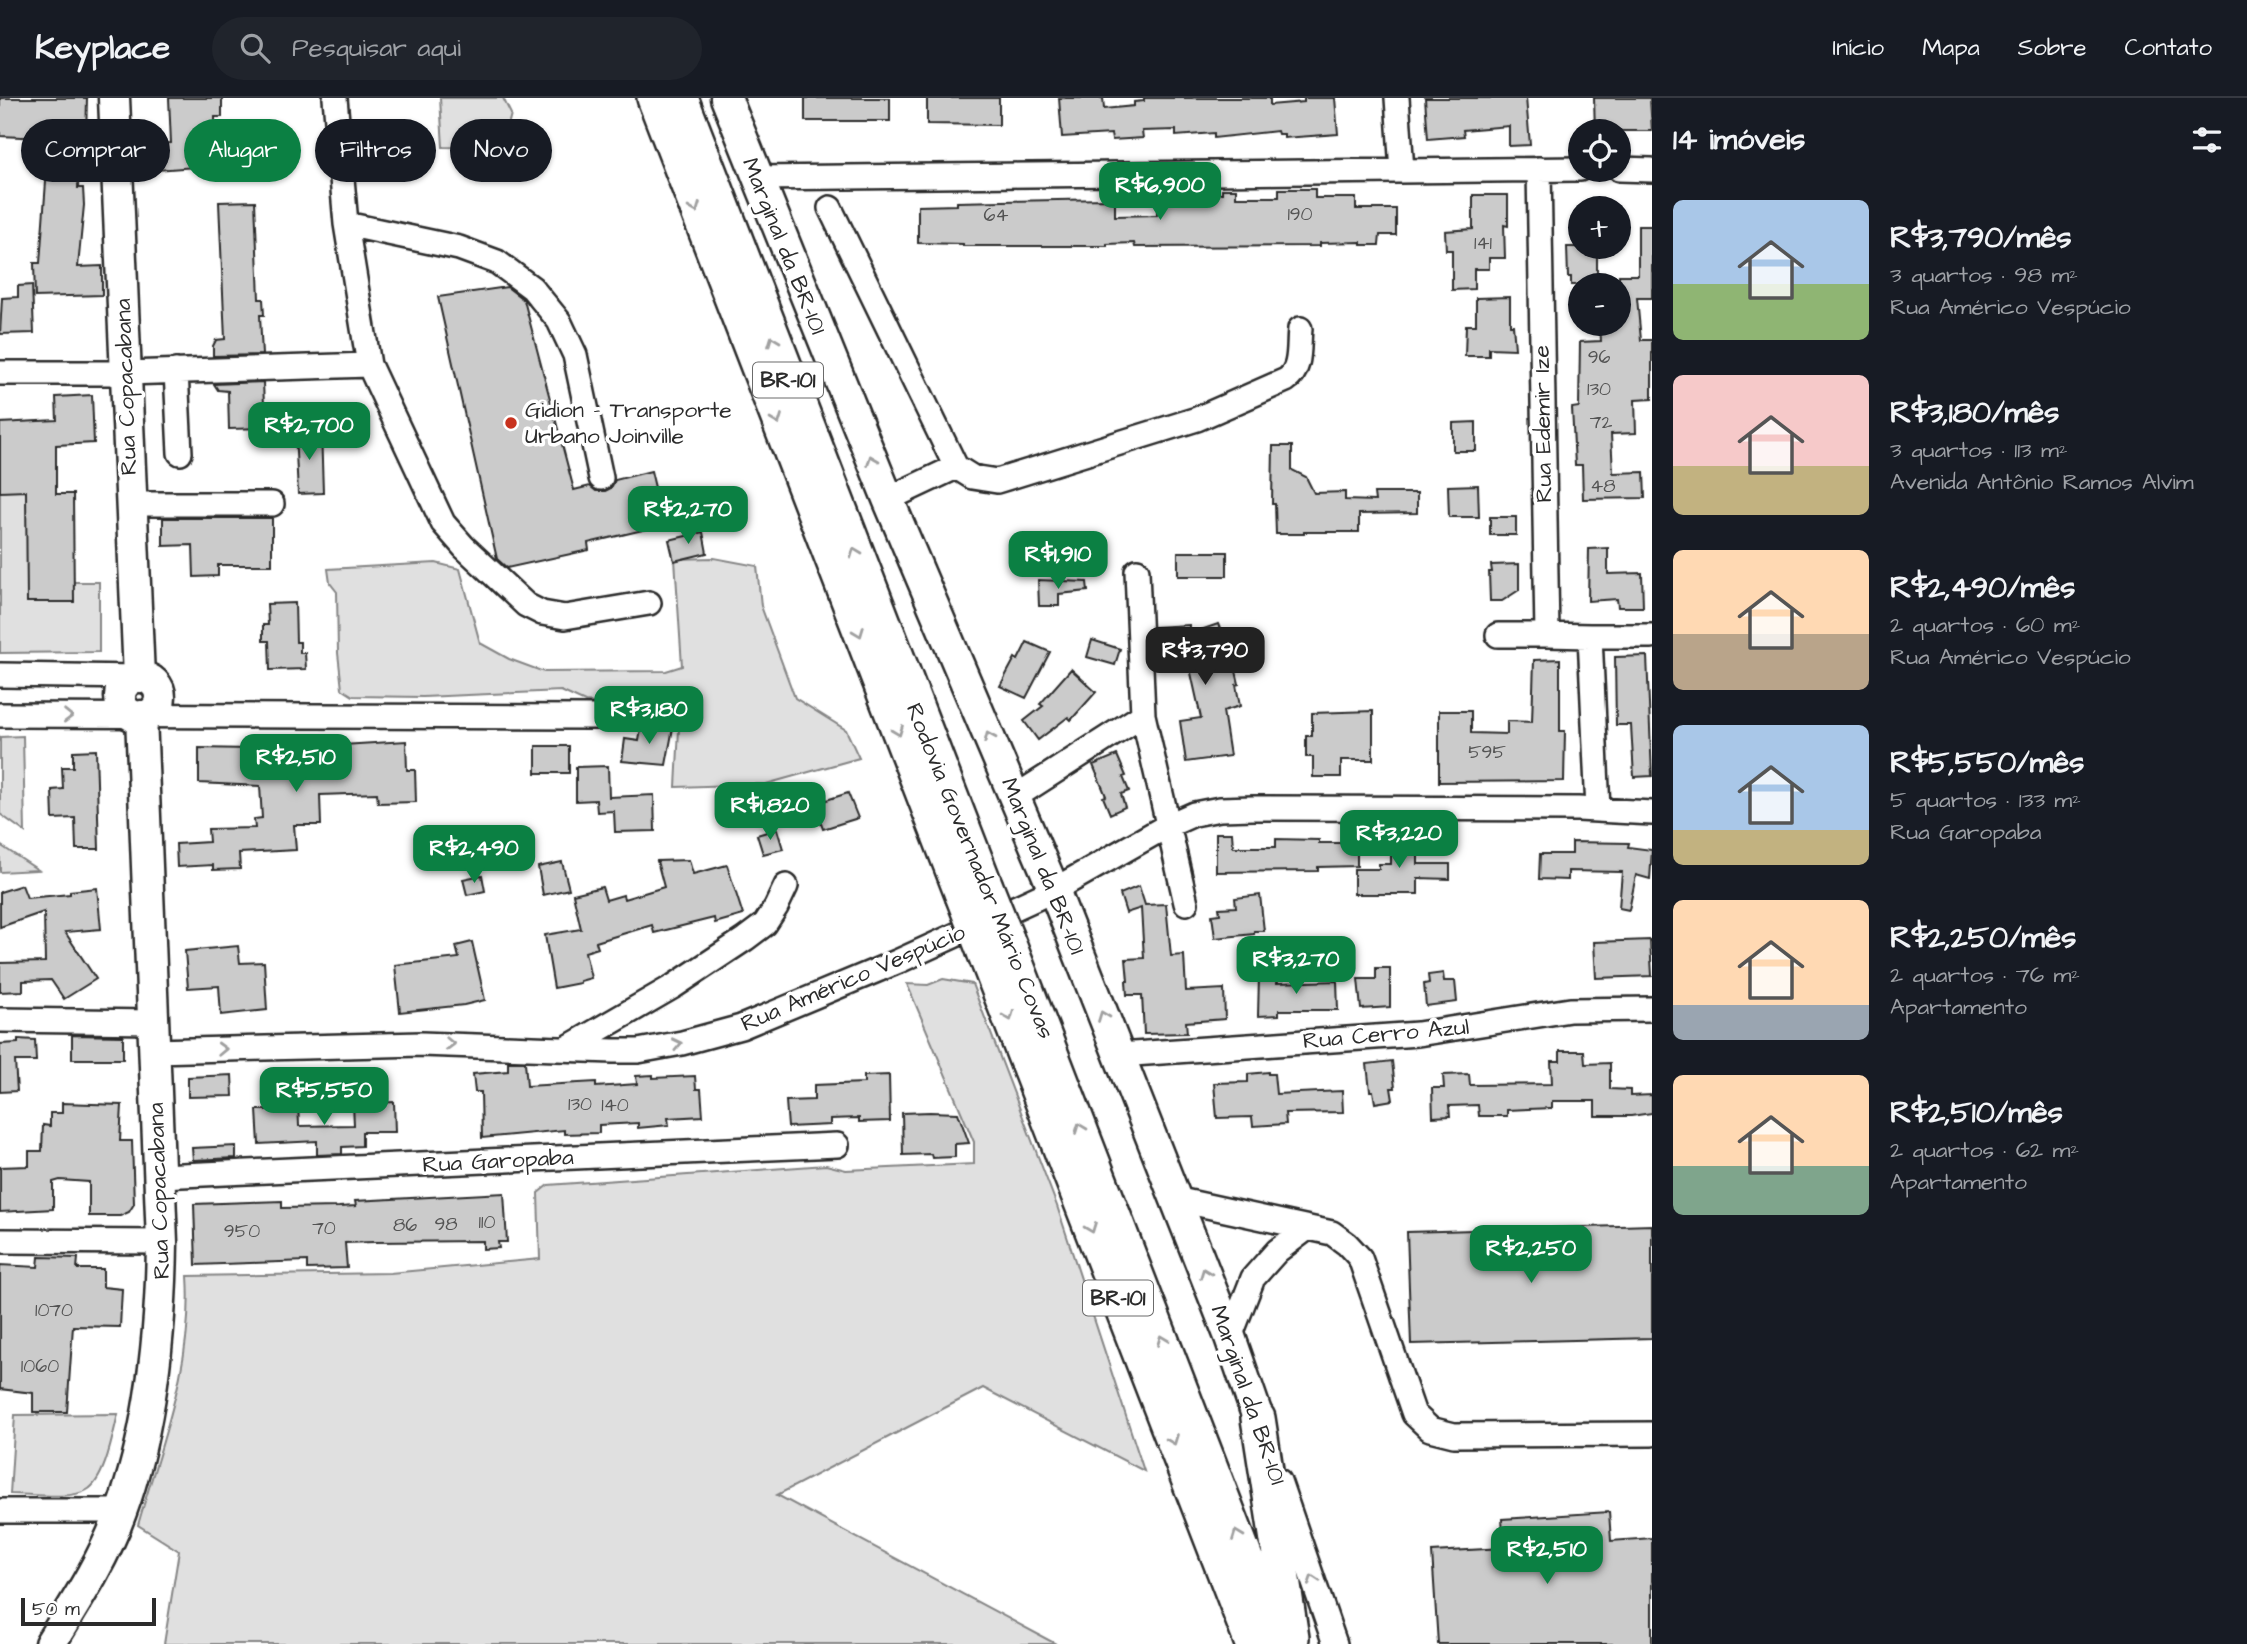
<!DOCTYPE html>
<html lang="pt">
<head>
<meta charset="utf-8">
<style>
	:root { --surface:#171b24; --page:#20242c; --text:#f1f3f6; --muted:#9ea1a6; --line:#363941; --accent:#0b8043 }
	body { margin:0; font-family:"Architects Daughter",sans-serif; background:var(--page); color:var(--text); height:100vh; display:flex; flex-direction:column; font-size:26px; white-space:nowrap }
	* { box-sizing:border-box; margin:0 }
	p { font-size:23px; color:var(--muted) }
	.icon { flex:none; width:38px; height:38px; fill:none; stroke:currentColor; stroke-width:2; stroke-linecap:round; stroke-linejoin:round }
	.map { position:relative; flex:1; overflow:hidden }
	.details { display:flex; flex-direction:column; background:var(--surface); width:595px }
	.details>* { flex:none }
	.guide { position:absolute; left:21px; top:21px; width:665px; height:63px; display:flex; gap:14px }
	.controls { position:absolute; left:1568px; top:21px; display:grid; gap:14px }
	.controls a { display:grid; place-items:center; width:63px; height:63px; border-radius:50%; background:var(--surface); box-shadow:0 2px 5px #0004; font-size:35px }
	.scale { position:absolute; left:21px; bottom:18px; width:135px; box-sizing:border-box; padding-left:7px; border:4px solid #2b2b2b; border-top:0; font-size:19px; line-height:24px; white-space:nowrap; color:#2b2b2b; -webkit-text-stroke:5px #fff; paint-order:stroke }
	.price { position:absolute; translate:-50% -60px; padding:0 16px; border-radius:14px; background:var(--accent); color:#fff; font-size:23px; line-height:46px; filter:drop-shadow(0 2px 4px #0008) }
	.price::after { content:''; position:absolute; left:50%; top:42px; width:21px; height:16px; margin-left:-10px; background:inherit; clip-path:polygon(0 0,100% 0,50% 100%) }
	.price.selected { background:#222; color:#fff }
	ul { padding:0; list-style:none }
	li { display:flex; align-items:center; gap:21px; height:175px; padding:0 21px }
	li span { display:grid; place-items:center; flex:none; width:196px; height:140px; border-radius:10px; color:#555 }
	li>.icon { margin-inline-start:auto }
	span .icon { width:84px; height:84px; fill:#fffc; stroke-width:1 }
	li b { font-size:30px }
	h2 { display:flex; justify-content:space-between; align-items:center; height:84px; padding:0 21px; font-size:30px }
	.pill { padding:0 24px; border-radius:32px; background:var(--surface); box-shadow:0 2px 5px #0004; font-size:24px; line-height:63px }
	.pill.selected { background:var(--accent); color:#fff }
	header { display:flex; align-items:center; gap:42px; box-sizing:border-box; height:98px; padding:0 35px; background:var(--surface); border-bottom:2px solid var(--line) }
	header strong { font-size:33px }
	nav { display:flex; gap:38px; margin-inline-start:auto; font-size:24px }
	.search { width:490px; height:63px; background:var(--page); display:flex; align-items:center; gap:18px; box-sizing:border-box; padding:0 24px; border-radius:38px; color:var(--muted); font-size:26px }
	main { display:flex; flex:1; min-height:0 }
	.map>svg:first-child { display:block }
	.green { fill:#e0e0e0; stroke:#868686; stroke-width:2 }
	.building { fill:#cbcbcb; stroke:#2b2b2b; stroke-width:2 }
	.lines { fill:none; stroke-linecap:round; stroke-linejoin:round }
	.minor-casing { stroke:#2b2b2b; stroke-width:28 }
	.major-casing { stroke:#2b2b2b; stroke-width:35 }
	.highway-casing { stroke:#2b2b2b; stroke-width:38 }
	.minor { stroke:#fff; stroke-width:23 }
	.major { stroke:#fff; stroke-width:30 }
	.highway { stroke:#fff; stroke-width:33 }
	.highway-bridge-casing { stroke:#2b2b2b; stroke-width:38; stroke-linecap:butt }
	.highway-bridge { stroke:#fff; stroke-width:33 }
	.oneway { stroke:#a0a0a0 }
	.poi-dot { fill:#c8321e; stroke:#fff; stroke-width:2.5 }
	.labels { text-anchor:middle; dominant-baseline:central; stroke-width:7; stroke-linejoin:round; paint-order:stroke }
	.number-label { font-size:19px; fill:#535353 }
	.shield { fill:#fff; stroke:#6b6b6b; stroke-width:2 }
	.shield-label { font-size:21px; font-weight:bold; fill:#2b2b2b }
	.street-label { font-size:23px; fill:#2b2b2b; stroke:#fff }
	.poi-label { font-size:23px; fill:#2b2b2b; stroke:#fff; text-anchor:start }
</style>
</head>
<body>
<header>
<strong>Keyplace</strong>
<div class="search"><svg class="icon" aria-label="search" viewBox="0 0 24 24"><circle cx="10" cy="10" r="6"/><path d="M15 15l6 6"/></svg>Pesquisar aqui</div>
<nav><a>Início</a><a>Mapa</a><a>Sobre</a><a>Contato</a></nav>
</header>
<main>
<div class="map">
<svg width="1652" height="1546" viewBox="0 0 1652 1546">
	<rect width="100%" height="100%" fill="#fff"/>
	<filter id="ink" filterUnits="userSpaceOnUse"><feTurbulence type="fractalNoise" baseFrequency=".0143" numOctaves="2"/><feDisplacementMap in="SourceGraphic" scale="14" xChannelSelector="R" yChannelSelector="G"/><feConvolveMatrix kernelMatrix="1 2 1 2 8 2 1 2 1" color-interpolation-filters="sRGB"/></filter>
	<g filter="url(#ink)">
		<path class="green" d="M440 0H503L511 16 502 50 443 49Z
			M0 393H26L74 484H99V554L0 555Z
			M714 460 757 468 761 508 795 600 846 632 859 660 766 686 676 689 679 631 667 611 585 604 561 593 423 599 353 598 342 591 338 555 337 494 330 485 328 471 436 465 460 471 480 545 509 561 544 574 666 573 682 568 675 461Z
			M23 638 25 734 0 716V639Z
			M0 747 38 772 0 774Z
			M943 881 972 886 1057 1108 1144 1373 983 1290 777 1397 1056 1546H164L179 1453 138 1427C161 1345 194 1265 188 1178L390 1175 540 1161 538 1095 548 1087 826 1067 846 1072 974 1066V1044L907 886 928 887Z
			M118 1316C113 1336 105 1382 87 1392 71 1402 30 1396 10 1396L15 1317Z"/>
		<path class="building" d="M0 0H87L86 41H80L78 90H83L84 107 78 169 102 168V197L35 199 34 165H40L47 70H41L43 40 0 38Z
			M169 0H222V19H215L216 62H208V68L157 72V68H146V46L171 45Z
			M805 0H890V23H805Z
			M927 0H999V27L927 26Z
			M1059 0H1103L1104 11 1134 8V4L1144 3V0H1270V7L1304 4V0H1335L1338 36 1284 40V36H1278L1277 33 1214 40V35L1176 38V32L1142 33 1143 40 1112 42 1111 36 1062 39Z
			M1425 0H1526L1530 47 1509 48V28L1463 32 1464 38 1428 41Z
			M1594 0H1650L1652 33H1595Z
			M271 28 272 60 245 61 244 29Z
			M1222 91H1236V99H1279V91H1315V100H1356V111H1396V137H1380L1379 147H1361V144L1320 145V148L1135 149 1134 145 1107 146V148H963V146L918 145V108L957 107V104L1106 101V102H1115V118L1157 117V95H1222Z
			M1473 97H1508V128L1504 127 1505 160H1489V171H1474V191L1452 192V152H1446L1445 133 1473 131Z
			M255 103 259 201H263L264 217H260L262 257 213 258V248L216 242 225 241 219 104Z
			M1638 128H1652V200H1637L1641 242H1652V301L1635 302 1636 335 1611 336 1613 375 1644 374 1645 400 1583 401 1582 367H1575L1572 310 1579 309 1580 244 1601 243 1600 226H1619V177H1638Z
			M1567 149H1597V187H1571V179H1568Z
			M32 187 34 235 0 236 2 200 18 199V188Z
			M507 189 524 202 574 392 590 388 596 393H605L611 390 615 382 651 373 664 427 588 445 589 452 507 470 497 461 438 199Z
			M1510 199V227H1513L1515 251 1489 250V258H1465L1466 227H1476V200Z
			M263 284 265 330 229 331 228 293 218 292 214 286Z
			M92 297 94 345 56 347V396H73L74 504H27L26 393 0 394V325L57 322 56 299Z
			M1476 324V353H1453V325Z
			M321 331 323 395 298 396 295 333Z
			M1273 348H1292V372L1306 379 1314 395 1345 394V402L1375 403 1374 395H1417V415L1359 416V434H1304V436H1276L1275 406H1272Z
			M1478 387 1479 419H1449L1448 388Z
			M1490 419H1516V437H1490Z
			M163 420H272V467H218V478L194 479 193 447 163 448Z
			M703 434 707 455 674 463 669 442Z
			M1608 450V476L1642 475 1643 509H1618L1617 501 1588 503 1589 451Z
			M1091 452H1105V474H1091Z
			M1178 454H1227V478H1178Z
			M1519 466V492L1502 503H1490L1489 474H1492L1491 467Z
			M1038 482 1087 484 1088 493 1059 496V508H1039Z
			M295 505 296 544H300V555H305L306 571 270 572 269 543H263V527H268L267 506Z
			M1218 526 1234 564 1239 586 1236 587 1240 608 1223 613 1230 658 1186 664 1180 623 1201 620 1187 557H1184V551L1154 554V529L1189 527V536Z
			M1092 542 1120 551 1115 567 1087 559Z
			M1027 544 1050 554 1026 600 1000 588 1015 560 1018 562Z
			M1647 558 1652 678 1634 679 1631 627H1616L1615 559Z
			M1560 561V633H1565L1564 683 1439 684V613H1471V635L1507 636V623L1532 624 1534 562Z
			M1071 571 1096 594 1071 622 1068 619 1038 642 1024 623 1043 608 1040 606Z
			M1373 613V662H1341V679H1313V659H1306V638H1312V615Z
			M642 625 673 630 666 667 622 663 625 641 639 643Z
			M406 643 407 672H415L416 704 378 705 377 695 320 697 321 727H294L296 752 239 755 240 771 213 772V767L177 769 176 746 209 744 208 731 255 730 254 721 262 720 260 688 199 685V650L250 651V674L297 670 295 650Z
			M536 648H569V675H536Z
			M96 652 99 751H76L75 720 53 721 52 692 63 691 62 669H73V653Z
			M1117 657 1126 678 1123 679 1129 693 1121 696 1125 709 1110 716 1103 699 1106 698 1093 667Z
			M608 668 609 699 654 697 655 733 615 734 614 713 597 714 596 702 576 703V669Z
			M848 695 858 720 823 731 814 706Z
			M777 731 783 751 763 756 757 737Z
			M1394 733H1415V738H1418V766H1450V781L1418 780V796H1354V771H1379V766H1391V738H1394Z
			M1216 735H1232L1233 749H1276V741L1319 742V745H1357V768L1318 769V773L1216 774Z
			M1572 744 1629 745 1628 749 1652 752 1650 781 1636 777 1629 812 1619 810 1622 774 1568 773V782L1539 781 1540 756H1572Z
			M689 762 693 776 727 767 743 817 715 825 714 820 654 835 652 827 596 844 598 850 585 854 591 880 580 883V885L554 890 545 837 581 831 573 796 602 789 606 802 623 797 624 801 664 789 657 763Z
			M562 764 569 791 543 797 538 769Z
			M482 777 485 793 467 797 463 781Z
			M22 787 27 800 70 796V793L97 790 101 831 65 834 96 881 64 901 51 882 23 883V893L0 894V865L45 864 44 814 0 829V794Z
			M1139 788 1145 807 1166 806 1171 858 1184 857 1186 893 1224 891 1225 921 1186 924 1187 935 1144 936 1142 897H1127L1126 883H1128L1126 861 1144 860 1141 810 1126 815 1120 796Z
			M1260 797 1264 833H1254V836L1215 840 1212 817 1220 816 1219 810 1236 809 1235 800Z
			M1650 842 1652 878 1596 880 1594 844Z
			M472 844 485 902 464 907 400 914 395 867 459 860 456 848Z
			M238 848 240 865 264 864 267 912 221 917 219 888 188 890 185 853Z
			M1376 870H1390V909L1361 911 1358 881H1376Z
			M1443 875 1444 883H1455L1457 904 1426 908 1424 886 1429 885 1428 877Z
			M1259 878H1277V885L1337 883 1338 912H1279V917L1258 918Z
			M72 937 123 938V961H72Z
			M18 941 35 942 36 963H15L17 993 0 994V946L18 945Z
			M1560 953H1584L1585 966 1610 965V991L1630 992V998L1652 997V1015L1631 1018H1595V1003H1552V1010L1507 1012V1018H1479L1478 1007 1449 1008 1450 1018 1433 1019 1432 990H1444L1443 977 1469 976 1470 987 1552 986 1551 963H1560Z
			M1392 963 1395 990H1391L1393 1002 1375 1005 1373 993H1370L1367 966Z
			M508 964H525L527 988 596 984V989L637 986 636 978 653 977V980L695 978 696 991H701L703 1018 668 1020 669 1027 638 1030V1025L599 1027V1035L564 1036V1032L482 1040 481 994H475L473 976 508 973Z
			M1268 974V976H1274L1276 996 1342 993 1343 1014 1285 1015 1286 1026 1253 1028 1252 1019 1217 1020 1214 985 1248 984V976Z
			M232 977 233 998 188 999V979Z
			M889 977 890 1023 859 1024V1020L830 1021V1027L788 1029 786 1003 814 1002V987L864 985V978Z
			M298 1004 299 1028 354 1027 353 1006 394 1004 395 1034H362V1048L342 1049V1056L317 1057V1043L259 1046 257 1012H267L266 1006Z
			M62 1005 122 1007 120 1043H132L134 1106 129 1114 120 1118H89V1084L60 1082 53 1084V1111L0 1114V1069L29 1068V1053H42L43 1027 50 1028V1015H62Z
			M930 1014 958 1015 969 1045 955 1046V1059L932 1060 931 1056 903 1057 902 1015Z
			M236 1048V1060L193 1062 192 1050Z
			M504 1095 507 1144H498L499 1150 483 1151V1143L374 1144 345 1145 347 1170 307 1171V1163L196 1167 194 1106 282 1103V1110L339 1109 356 1108 355 1103Z
			M1652 1127V1240L1411 1246 1407 1134Z
			M39 1159 78 1160 77 1171H103V1189L122 1191 120 1229 73 1228 67 1314H33V1295L0 1291V1167L38 1169Z
			M1609 1414 1611 1443 1652 1440V1546H1438L1432 1454 1504 1450 1502 1421Z"/>
		<g class="lines">
			<g class="minor-casing">
				<path id="minor" d="M335 0 346 126 369 267 443 425 464 449 526 507 542 515 565 519 649 505
					M1397 0 1402 73
					M1539 71 1547 537 1590 538
					M1619 71 1652 72
					M756 80 1580 71
					M830 110 956 369 972 379 997 383 1197 321 1286 282C1302 272 1298 248 1300 231
					M346 126 459 150 497 164 532 190 559 223 575 257 601 380
					M176 273 180 355
					M0 275H126L369 267
					M888 401 956 369
					M131 406H272
					M1137 473 1143 617 1186 805
					M1498 537H1547
					M0 577 139 579
					M0 617 596 619
					M1015 699 1143 617
					M1598 712 1590 538H1652
					M0 922 153 924
					M567 950 674 888 745 841 765 826 776 809 786 788
					M154 953 421 946 613 953H638L682 945 741 929 899 863 1054 792 1167 728 1194 716 1220 711 1253 710 1578 711 1652 715
					M1119 957 1418 936 1570 912 1652 911
					M160 1078 837 1047
					M1175 1101 1332 1135 1347 1146 1360 1160 1414 1316 1430 1331 1454 1337 1652 1336
					M0 1143 162 1144
					M1230 1239 1253 1180 1277 1153 1306 1131
					M1279 1383 1335 1546
					M0 1413H121"/>
			</g>
			<g class="major-casing">
				<path id="major" d="M114 0 139 579
					M726 0 888 401 1054 792 1230 1239 1258 1320
					M120 599a20 20 0 1 1 40 0a20 20 0 1 1-40 0Z
					M50 1546C76 1504 104 1461 121 1414 151 1332 161 1231 162 1144L141 618"/>
			</g>
			<g class="highway-casing">
				<path id="highway" d="M654 0 962 797
					M681 0 985 786
					M1007 841 1279 1546
					M984 854 1252 1546
					M1258 1320 1292 1540"/>
			</g>
			<use href="#minor" class="minor"/>
			<use href="#major" class="major"/>
			<use href="#highway" class="highway"/>
			<g class="highway-bridge-casing">
				<path id="highway-bridge" d="M985 786 1007 841
					M962 797 984 854"/>
			</g>
			<use href="#highway-bridge" class="highway-bridge"/>
		</g>
		<defs><path id="oneway-chevron" d="M-2-3.5L2.5 0L-2 3.5" fill="none" stroke-width="1.6" stroke-linecap="round" stroke-linejoin="round" transform="scale(1.75)"/></defs>
		<g class="oneway">
			<use href="#oneway-chevron" transform="translate(695 110) rotate(69)"/>
			<use href="#oneway-chevron" transform="translate(773 243) rotate(-111)"/>
			<use href="#oneway-chevron" transform="translate(777 322) rotate(69)"/>
			<use href="#oneway-chevron" transform="translate(872 362) rotate(-112)"/>
			<use href="#oneway-chevron" transform="translate(855 455) rotate(-111)"/>
			<use href="#oneway-chevron" transform="translate(859 534) rotate(69)"/>
			<use href="#oneway-chevron" transform="translate(68 618) rotate(1)"/>
			<use href="#oneway-chevron" transform="translate(898 633) rotate(69)"/>
			<use href="#oneway-chevron" transform="translate(989 639) rotate(-113)"/>
			<use href="#oneway-chevron" transform="translate(1009 918) rotate(69)"/>
			<use href="#oneway-chevron" transform="translate(1103 918) rotate(-111)"/>
			<use href="#oneway-chevron" transform="translate(450 946) rotate(2)"/>
			<use href="#oneway-chevron" transform="translate(677 946) rotate(-12)"/>
			<use href="#oneway-chevron" transform="translate(222 951) rotate(-2)"/>
			<use href="#oneway-chevron" transform="translate(1080 1030) rotate(-111)"/>
			<use href="#oneway-chevron" transform="translate(1091 1130) rotate(69)"/>
			<use href="#oneway-chevron" transform="translate(1205 1175) rotate(-111)"/>
			<use href="#oneway-chevron" transform="translate(1162 1242) rotate(-111)"/>
			<use href="#oneway-chevron" transform="translate(1173 1342) rotate(69)"/>
			<use href="#oneway-chevron" transform="translate(1237 1437) rotate(-111)"/>
			<use href="#oneway-chevron" transform="translate(1313 1482) rotate(-109)"/>
		</g>
	</g>
	<circle class="poi-dot" cx="511" cy="325" r="7"/>
	<g class="labels">
		<g class="number-label">
			<text x="1300" y="116">190</text>
			<text x="996" y="117">64</text>
			<text x="1483" y="145">141</text>
			<text x="1599" y="259">96</text>
			<text x="1599" y="291">130</text>
			<text x="1601" y="324">72</text>
			<text x="1603" y="388">48</text>
			<text x="1487" y="654">595</text>
			<text x="580" y="1006">130</text>
			<text x="615" y="1007">140</text>
			<text x="487" y="1124">110</text>
			<text x="446" y="1126">98</text>
			<text x="405" y="1127">86</text>
			<text x="324" y="1130">70</text>
			<text x="242" y="1133">950</text>
			<text x="54" y="1212">1070</text>
			<text x="40" y="1268">1060</text>
		</g>
		<g class="shield">
			<rect x="753" y="264.5" width="70" height="35" rx="5"/>
			<rect x="1083" y="1182.5" width="70" height="35" rx="5"/>
		</g>
		<g class="shield-label">
			<text x="788" y="282">BR-101</text>
			<text x="1118" y="1200">BR-101</text>
		</g>
		<g class="street-label">
			<text transform="translate(784 148) rotate(68)">Marginal da BR-101</text>
			<text transform="translate(126 289) rotate(-92)">Rua Copacabana</text>
			<text transform="translate(1543 326) rotate(-91)">Rua Edemir Ize</text>
			<text transform="translate(1043 768) rotate(68)">Marginal da BR-101</text>
			<text transform="translate(980 773) rotate(68)">Rodovia Governador Mário Covas</text>
			<text transform="translate(853 880) rotate(-23)">Rua Américo Vespúcio</text>
			<text transform="translate(1386 936) rotate(-5)">Rua Cerro Azul</text>
			<text transform="translate(498 1063) rotate(-3)">Rua Garopaba</text>
			<text transform="translate(159 1093) rotate(-92)">Rua Copacabana</text>
			<text transform="translate(1248 1297) rotate(71)">Marginal da BR-101</text>
		</g>
		<g class="poi-label">
			<text x="525" y="312">Gidion - Transporte<tspan x="525" dy="26">Urbano Joinville</tspan></text>
		</g>
	</g>
</svg>
<div class="controls">
<a><svg class="icon" aria-label="locate" viewBox="0 0 24 24"><circle cx="12" cy="12" r="6"/><path d="M12 2v4M12 18v4M2 12h4M18 12h4"/></svg></a>
<a>+</a>
<a>−</a>
</div>
<div class="scale">50 m</div>
<b class="price" style="left:1160px;top:124px">R$6,900</b>
<b class="price" style="left:309px;top:364px">R$2,700</b>
<b class="price" style="left:688px;top:448px">R$2,270</b>
<b class="price" style="left:1058px;top:493px">R$1,910</b>
<b class="price selected" style="left:1205px;top:589px">R$3,790</b>
<b class="price" style="left:649px;top:648px">R$3,180</b>
<b class="price" style="left:296px;top:696px">R$2,510</b>
<b class="price" style="left:770px;top:744px">R$1,820</b>
<b class="price" style="left:1399px;top:772px">R$3,220</b>
<b class="price" style="left:474px;top:787px">R$2,490</b>
<b class="price" style="left:1296px;top:898px">R$3,270</b>
<b class="price" style="left:324px;top:1029px">R$5,550</b>
<b class="price" style="left:1531px;top:1187px">R$2,250</b>
<b class="price" style="left:1547px;top:1488px">R$2,510</b>
<div class="guide">
<a class="pill">Comprar</a>
<a class="pill selected">Alugar</a>
<a class="pill">Filtros</a>
<a class="pill">Novo</a>
</div>
</div>
<section class="details">
<h2>14 imóveis<svg class="icon" aria-label="filters" viewBox="0 0 24 24"><path d="M4 7h16M4 17h16"/><circle cx="9" cy="7" r="2"/><circle cx="15" cy="17" r="2"/></svg></h2>
<ul>
<li><span style="background:linear-gradient(#a9c7e8 60%,#8fb573 0)"><svg class="icon" aria-label="home" viewBox="0 0 24 24"><path d="M3 11l9-7 9 7M6 9v11h12V9"/></svg></span><div><b>R$3,790/mês</b><p>3 quartos · 98 m²</p><p>Rua Américo Vespúcio</p></div></li>
<li><span style="background:linear-gradient(#f6c9c9 65%,#c2b280 0)"><svg class="icon" aria-label="home" viewBox="0 0 24 24"><path d="M3 11l9-7 9 7M6 9v11h12V9"/></svg></span><div><b>R$3,180/mês</b><p>3 quartos · 113 m²</p><p>Avenida Antônio Ramos Alvim</p></div></li>
<li><span style="background:linear-gradient(#ffd9b3 60%,#b9a48a 0)"><svg class="icon" aria-label="home" viewBox="0 0 24 24"><path d="M3 11l9-7 9 7M6 9v11h12V9"/></svg></span><div><b>R$2,490/mês</b><p>2 quartos · 60 m²</p><p>Rua Américo Vespúcio</p></div></li>
<li><span style="background:linear-gradient(#a9c7e8 75%,#c2b280 0)"><svg class="icon" aria-label="home" viewBox="0 0 24 24"><path d="M3 11l9-7 9 7M6 9v11h12V9"/></svg></span><div><b>R$5,550/mês</b><p>5 quartos · 133 m²</p><p>Rua Garopaba</p></div></li>
<li><span style="background:linear-gradient(#ffd9b3 75%,#9aa5b1 0)"><svg class="icon" aria-label="home" viewBox="0 0 24 24"><path d="M3 11l9-7 9 7M6 9v11h12V9"/></svg></span><div><b>R$2,250/mês</b><p>2 quartos · 76 m²</p><p>Apartamento</p></div></li>
<li><span style="background:linear-gradient(#ffd9b3 65%,#7fa58c 0)"><svg class="icon" aria-label="home" viewBox="0 0 24 24"><path d="M3 11l9-7 9 7M6 9v11h12V9"/></svg></span><div><b>R$2,510/mês</b><p>2 quartos · 62 m²</p><p>Apartamento</p></div></li>
</ul>
</section>
</main>
</body>
</html>
